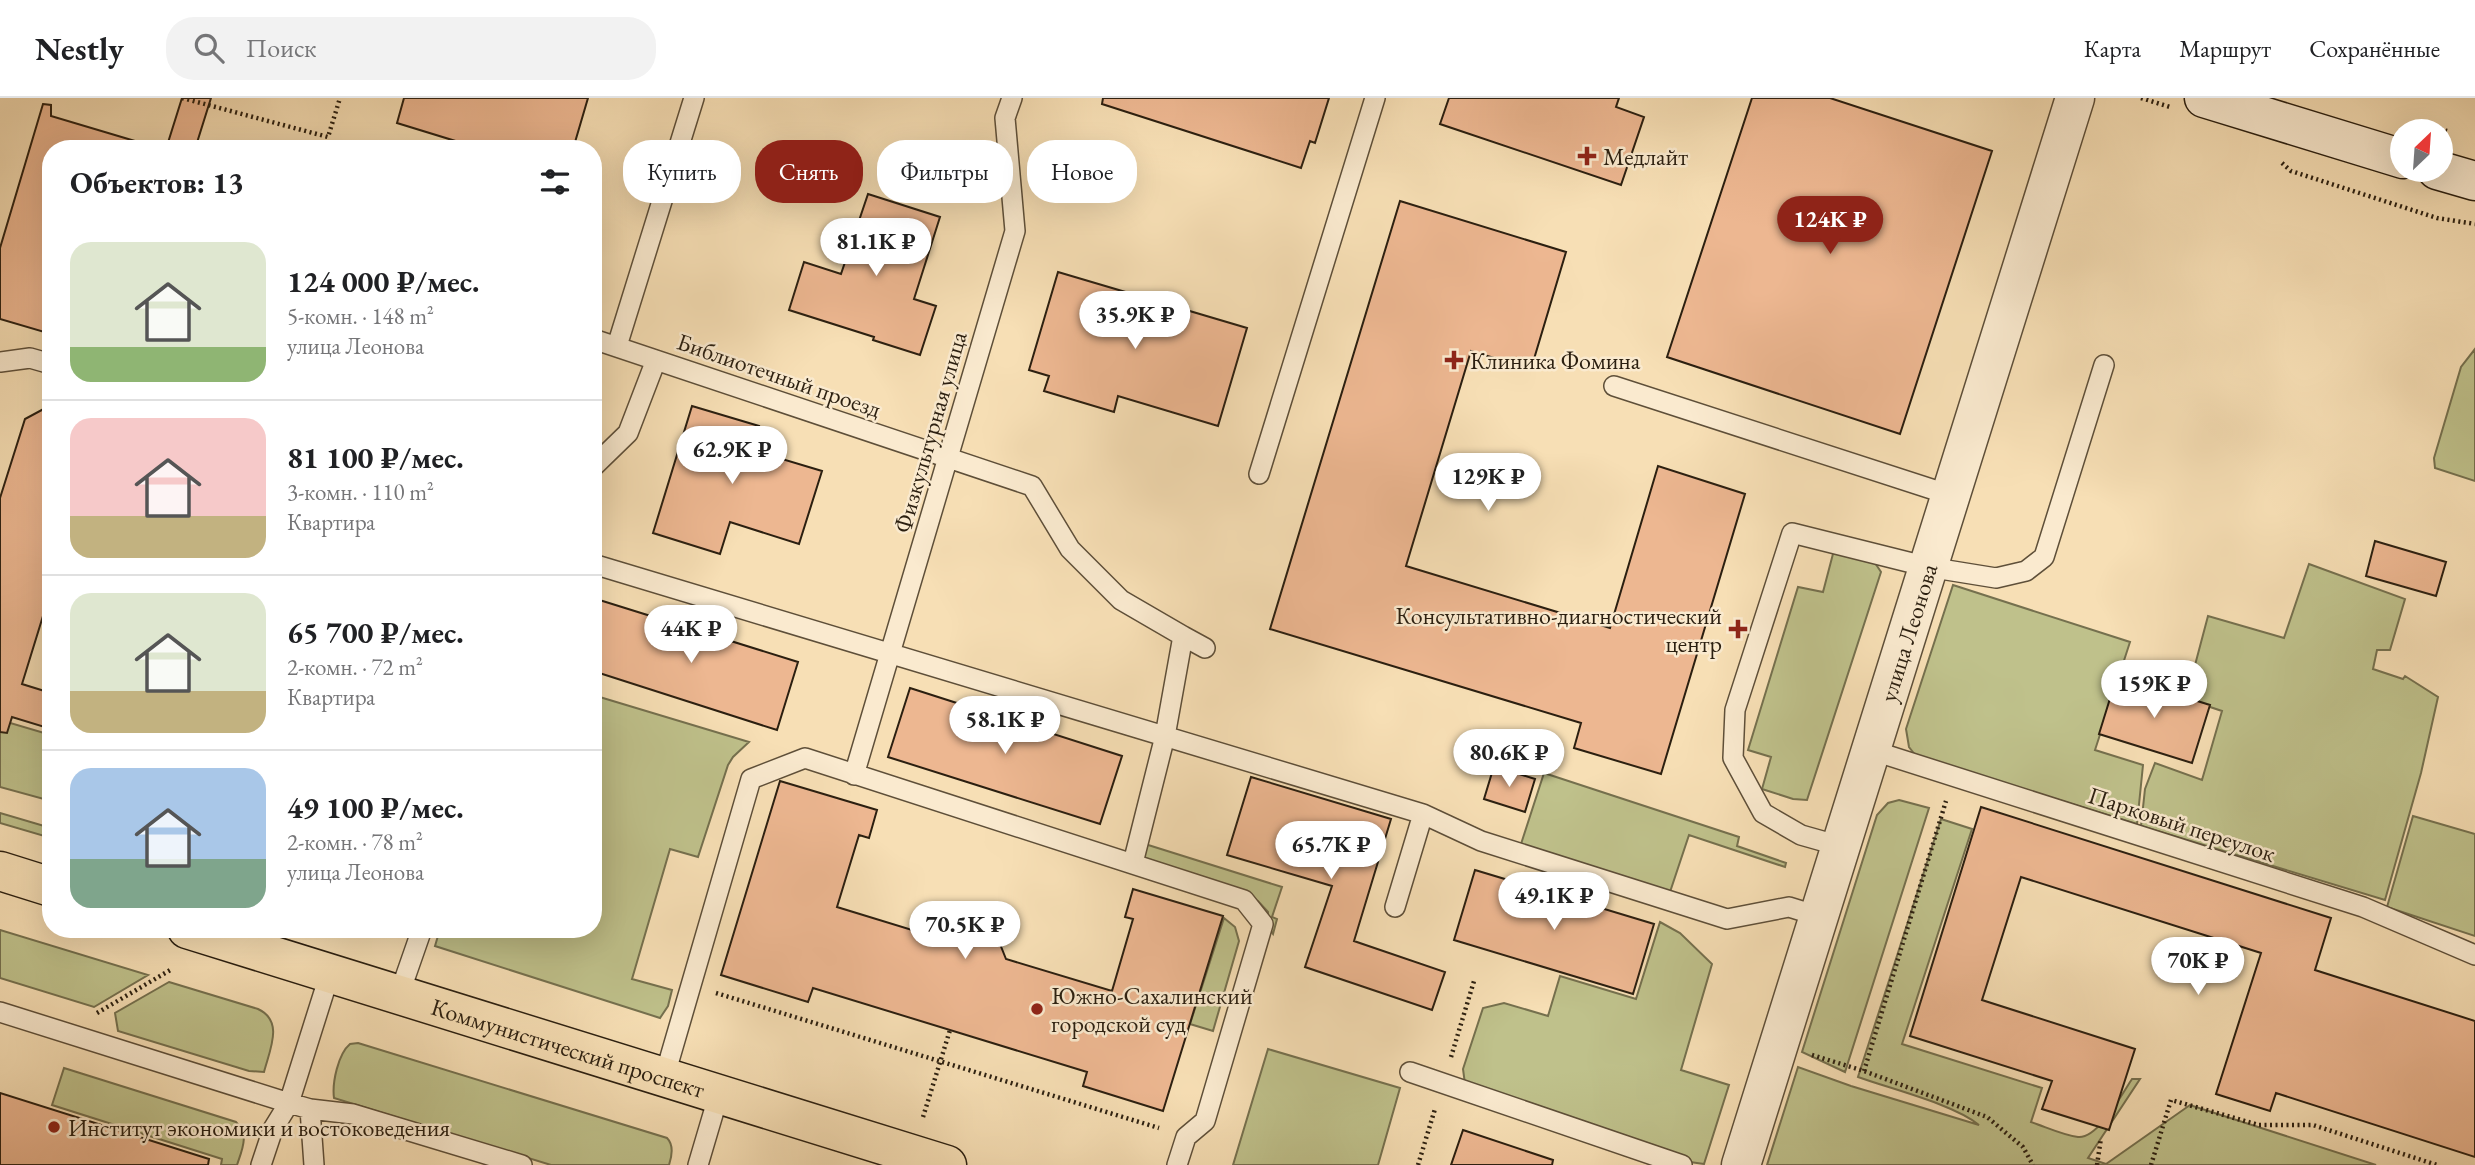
<!DOCTYPE html>
<html lang="ru">
<head>
<meta charset="utf-8">
<style>
	:root { --surface:#fff; --page:#f2f2f2; --text:#202124; --muted:#757577; --line:#e0e0e0; --accent:#8f2418 }
	body { margin:0; font-family:"EB Garamond",serif; background:var(--page); color:var(--text); height:100vh; display:flex; flex-direction:column; font-size:26px; white-space:nowrap }
	* { box-sizing:border-box; margin:0 }
	p { font-size:23px; color:var(--muted) }
	.icon { flex:none; width:38px; height:38px; fill:none; stroke:currentColor; stroke-width:2; stroke-linecap:round; stroke-linejoin:round }
	.map { position:relative; flex:1; overflow:hidden }
	.panel { position:absolute; left:42px; top:42px; width:560px; height:798px; display:flex; flex-direction:column; background:var(--surface); border-radius:28px; box-shadow:0 7px 28px #0002 }
	.panel>* { flex:none }
	.top-card { position:absolute; left:623px; top:42px; width:665px; height:63px; display:flex; gap:14px }
	.needle { width:46px; rotate:25deg }
	.controls { position:absolute; left:2390px; top:21px; display:grid; gap:14px }
	.controls a { display:grid; place-items:center; width:63px; height:63px; border-radius:50%; background:var(--surface); box-shadow:0 7px 28px #0002; font-size:35px }
	.price { position:absolute; translate:-50% -60px; padding:0 16px; border-radius:24px; background:#fff; color:#222; font-size:23px; line-height:46px; filter:drop-shadow(0 2px 4px #0008) }
	.price::after { content:''; position:absolute; left:50%; top:42px; width:21px; height:16px; margin-left:-10px; background:inherit; clip-path:polygon(0 0,100% 0,50% 100%) }
	.price.on { background:var(--accent); color:#fff }
	ul { padding:0; list-style:none }
	li { display:flex; align-items:center; gap:21px; height:175px; padding:0 28px }
	li+li { border-top:2px solid var(--line) }
	li span { display:grid; place-items:center; flex:none; width:196px; height:140px; border-radius:21px; color:#555 }
	li>.icon { margin-inline-start:auto }
	span .icon { width:84px; height:84px; fill:#fffc; stroke-width:1 }
	li b { font-size:30px }
	h2 { display:flex; justify-content:space-between; align-items:center; height:84px; padding:0 28px; font-size:30px }
	.chip { padding:0 24px; border-radius:28px; background:var(--surface); box-shadow:0 7px 28px #0002; font-size:24px; line-height:63px }
	.chip.on { background:var(--accent); color:#fff }
	header { display:flex; align-items:center; gap:42px; box-sizing:border-box; height:98px; padding:0 35px; background:var(--surface); border-bottom:2px solid var(--line) }
	header strong { font-size:33px }
	nav { display:flex; gap:38px; margin-inline-start:auto; font-size:24px }
	.search { width:490px; height:63px; background:var(--page); display:flex; align-items:center; gap:18px; box-sizing:border-box; padding:0 24px; border-radius:28px; color:var(--muted); font-size:26px }
	.map>svg:first-child { display:block }
	.green { fill:#bfc18b; stroke:#75704e; stroke-width:2 }
	.building { fill:#edb791; stroke:#2b1f10; stroke-width:2 }
	.lines { fill:none; stroke-linecap:round; stroke-linejoin:round }
	.lane-casing { stroke:#5e4f39; stroke-width:22 }
	.street-casing { stroke:#5e4f39; stroke-width:41 }
	.secondary-casing { stroke:#2b1f10; stroke-width:41 }
	.primary-casing { stroke:#2b1f10; stroke-width:41 }
	.path { stroke:#2b1f10; stroke-width:4.5; stroke-dasharray:2 3.5; stroke-linecap:butt }
	.lane { stroke:#faeacf; stroke-width:19 }
	.street { stroke:#faeacf; stroke-width:38 }
	.secondary { stroke:#faeacf; stroke-width:38 }
	.primary { stroke:#f7dfb5; stroke-width:38 }
	.poi-dot { fill:#8f2418; stroke:#faeacf; stroke-width:2.5 }
	.labels { text-anchor:middle; dominant-baseline:central; stroke-width:5; stroke-linejoin:round; paint-order:stroke }
	.poi-label { font-size:24px; fill:#2b1f10; stroke:#faeacf; text-anchor:start }
	.street-label { font-size:24px; fill:#2b1f10; stroke:#faeacf }
</style>
</head>
<body>
<header>
<strong>Nestly</strong>
<div class="search"><svg class="icon" aria-label="search" viewBox="0 0 24 24"><circle cx="10" cy="10" r="6"/><path d="M15 15l6 6"/></svg>Поиск</div>
<nav><a>Карта</a><a>Маршрут</a><a>Сохранённые</a></nav>
</header>
<div class="map">
<svg width="2475" height="1067" viewBox="0 0 2475 1067">
	<rect width="100%" height="100%" fill="#f7dfb5"/>
	<filter id="stains"><feTurbulence type="fractalNoise" baseFrequency=".00286" numOctaves="4"/><feColorMatrix values="0 0 0 0 .2 0 0 0 0 .09 0 0 0 0 .02 0 0 0 .5 -.17"/></filter>
	<radialGradient id="worn" r=".72"><stop offset=".6" stop-color="#630" stop-opacity="0"/><stop offset="1" stop-color="#630" stop-opacity=".3"/></radialGradient>
	<path class="green" d="M2475 251V383L2435 370 2434 360 2461 269Z
		M1834 452 1875 465 1881 474 1807 702 1793 701 1762 691 1771 659 1748 652 1798 489 1823 494Z
		M2309 466 2405 501 2390 552H2377L2373 571 2403 581 2405 578 2438 599 2421 675 2385 802 2141 728 2145 691 2155 665 2202 682 2222 613 2186 601 2208 518 2284 540Z
		M1953 487 2130 544 2095 652 2143 667 2137 726 1916 658 1909 649 1906 631Z
		M593 597 749 644 733 659 728 667 698 759 670 751 632 881 672 892 668 908 660 920 435 848 440 831H593Z
		M0 622 51 637V703L0 689Z
		M1544 675 1739 739 1737 748 1786 765 1785 769 1689 737 1670 794 1521 746Z
		M1899 702 1929 710 1845 974 1802 954 1877 717 1888 705Z
		M0 715 51 730V740L0 725Z
		M2413 718 2475 736V838L2387 809Z
		M1941 721 1972 731 1902 946 2042 990 2031 1024C2046 1029 2063 1037 2078 1039 2098 1041 2122 996 2132 981H2140L2088 1060 2106 1066 2190 1007 2376 1067H1767L1798 969 1851 988 1979 1027C1953 1006 1891 991 1858 979Z
		M1145 746 1282 789 1272 819 1277 821 1273 836 1268 829V814L1258 803 1245 797 1139 763Z
		M1224 820 1235 829 1239 843 1213 933 1190 926Z
		M1660 824 1680 835 1712 866 1681 972 1729 987 1704 1066 1683 1063 1465 986 1463 971 1483 910 1504 905 1548 918 1560 878 1636 901Z
		M0 832 148 877 94 909 0 880Z
		M169 884 258 911C284 923 270 951 264 974L249 973 118 933 115 915Z
		M358 945 667 1040C674 1047 672 1058 669 1067H551L334 1000C332 985 338 956 350 946Z
		M1268 951 1400 990 1378 1067H1233Z
		M64 970 236 1024C249 1037 243 1049 237 1067H221L222 1061 52 1007Z"/>
	<path class="building" d="M182 0H211L195 51H166Z
		M404 0H588L573 51H460L462 45 397 25Z
		M1103 0H1329L1315 45 1310 43 1301 70 1102 6Z
		M1449 0H1619L1616 9 1644 19 1621 87 1440 26Z
		M1752 0H1830L1992 53 1900 336 1667 259Z
		M43 6 51 7V18L135 43 134 51H51V236L0 221V150Z
		M868 96 940 119 914 201 936 208 920 257 873 242 874 239 789 212 804 164 841 176Z
		M1400 103 1566 154 1531 271 1471 253 1406 468 1610 530 1658 368 1745 396 1661 676 1574 650 1581 625 1270 531Z
		M1058 174 1247 230 1218 328 1118 298 1114 314 1044 293 1049 278 1029 272Z
		M51 307V492L22 586 51 595V631L12 619 7 635 0 634V400L25 321Z
		M692 308 759 328 752 352 822 373 799 446 730 424 720 456 653 435Z
		M2375 443 2446 464 2436 498 2366 478Z
		M593 500 798 564 777 632 593 573Z
		M2117 578 2210 607 2192 665 2099 636Z
		M910 590 1122 658 1100 726 888 659Z
		M1494 668 1535 681 1525 714 1484 701Z
		M1251 679 1391 721 1354 843 1445 874 1432 912 1305 869 1332 788 1227 757Z
		M780 683 877 712 869 740 859 737 837 809 951 844 966 832 984 831 990 833 998 841 1006 861 1112 893 1133 821 1125 819 1133 791 1223 818 1163 1013 1083 988 1087 974 813 890 808 904 721 877Z
		M1981 709 2331 820 2315 872 2475 923V1059L2276 995 2270 1013 2216 996 2261 855 2021 779 1982 902 2135 951 2109 1032 2042 1011 2052 983 1910 938Z
		M1475 772 1654 826 1633 896 1454 842Z
		M0 995 209 1061 208 1067H0Z
		M1463 1032 1553 1062 1552 1067H1451Z"/>
	<g class="lines">
		<g class="lane-casing">
			<path id="lane" d="M593 241 1032 388 1070 451 1121 502 1183 538 1165 638 1133 765
				M617 248 694 0
				M0 264 30 260 51 266
				M1614 288 1950 397
				M593 369 628 335 656 262
				M1259 376 1375 0
				M593 466 1423 716 1481 743 1727 821 1789 809 1818 818
				M1183 538 1205 550
				M1871 652 2363 809 2475 857
				M854 677 1015 133 1005 20 1012 0
				M1840 748 1801 737 1763 715 1733 660 1735 612 1792 435 1928 469 1996 480 2026 473 2044 459 2104 267
				M1395 809 1423 716
				M399 897 422 831
				M0 914 289 1005 310 1011 353 1016 522 1067
				M1410 974 1682 1067
				M664 980 751 681 805 660 1244 802 1263 826 1205 1023 1186 1039 1177 1067
				M310 1011 314 1067
				M261 1067 273 1031 289 1005 330 875
				M698 1067 719 996"/>
		</g>
		<g class="street-casing">
			<g id="street">
				<path id="s1" d="M1741 1067 2075 0"/>
			</g>
		</g>
		<g class="secondary-casing">
			<path id="secondary" d="M2204 0 2403 61
				M2437 72 2475 83"/>
		</g>
		<g class="primary-casing">
			<g id="primary">
				<path d="M0 773 51 789"/>
				<path id="s2" d="M187 831 947 1067"/>
			</g>
		</g>
		<path class="path" d="M182 0 328 39 340 0
			M2141 0 2170 9
			M2419 25 2447 33
			M2282 65 2291 73 2437 120 2475 126
			M716 895 1159 1030
			M97 915 172 871
			M1812 957 1864 973 1987 1019 2023 1049 2033 1067
			M1451 959 1474 883
			M1864 973 1946 703
			M923 1019 950 932
			M1418 1067 1435 1011
			M2097 1067 2101 1040
			M2151 1067 2171 1002 2259 1027H2313L2437 1067"/>
		<use href="#lane" class="lane"/>
		<use href="#street" class="street"/>
		<use href="#secondary" class="secondary"/>
		<use href="#primary" class="primary"/>
	</g>
	<g class="poi-dot">
		<path d="M1583.5 47.5h7v7h7v7h-7v7h-7v-7h-7v-7h7z"/>
		<path d="M1450.5 251.5h7v7h7v7h-7v7h-7v-7h-7v-7h7z"/>
		<path d="M1734.5 520.5h7v7h7v7h-7v7h-7v-7h-7v-7h7z"/>
		<circle cx="1037" cy="911" r="7"/>
		<circle cx="54" cy="1029" r="7"/>
	</g>
	<g class="labels">
		<g class="poi-label">
			<text x="1603" y="58">Медлайт</text>
			<text x="1470" y="262">Клиника Фомина</text>
			<text x="1722" y="517" text-anchor="end">Консультативно-диагностический<tspan x="1722" dy="28">центр</tspan></text>
			<text x="1051" y="897">Южно-Сахалинский<tspan x="1051" dy="28">городской суд</tspan></text>
			<text x="68" y="1029">Институт экономики и востоковедения</text>
		</g>
		<g class="street-label">
			<text transform="translate(779 277) rotate(19)">Библиотечный проезд</text>
			<text transform="translate(930 334) rotate(-74)">Физкультурная улица</text>
			<text stroke="none"><textPath href="#s1" startOffset="558">улица Леонова</textPath></text>
			<text transform="translate(2182 726) rotate(18)">Парковый переулок</text>
			<text stroke="none"><textPath href="#s2" startOffset="399">Коммунистический проспект</textPath></text>
		</g>
	</g>
	<rect width="100%" height="100%" filter="url(#stains)"/>
	<rect width="100%" height="100%" fill="url(#worn)"/>
</svg>
<div class="controls">
<a><svg class="needle" viewBox="-14 -14 28 28"><path d="M0-13l5 13h-10z" fill="#e53935"/><path d="M0 13l5-13h-10z" fill="#757577"/></svg></a>
</div>
<b class="price on" style="left:1830px;top:158px">124K ₽</b>
<b class="price" style="left:876px;top:180px">81.1K ₽</b>
<b class="price" style="left:1135px;top:253px">35.9K ₽</b>
<b class="price" style="left:732px;top:388px">62.9K ₽</b>
<b class="price" style="left:1488px;top:415px">129K ₽</b>
<b class="price" style="left:691px;top:567px">44K ₽</b>
<b class="price" style="left:2154px;top:622px">159K ₽</b>
<b class="price" style="left:1005px;top:658px">58.1K ₽</b>
<b class="price" style="left:1509px;top:691px">80.6K ₽</b>
<b class="price" style="left:1331px;top:783px">65.7K ₽</b>
<b class="price" style="left:1554px;top:834px">49.1K ₽</b>
<b class="price" style="left:965px;top:863px">70.5K ₽</b>
<b class="price" style="left:2198px;top:899px">70K ₽</b>
<div class="top-card">
<a class="chip">Купить</a>
<a class="chip on">Снять</a>
<a class="chip">Фильтры</a>
<a class="chip">Новое</a>
</div>
<section class="panel">
<h2>Объектов: 13<svg class="icon" aria-label="filters" viewBox="0 0 24 24"><path d="M4 7h16M4 17h16"/><circle cx="9" cy="7" r="2"/><circle cx="15" cy="17" r="2"/></svg></h2>
<ul>
<li><span style="background:linear-gradient(#dfe7d0 75%,#8fb573 0)"><svg class="icon" aria-label="home" viewBox="0 0 24 24"><path d="M3 11l9-7 9 7M6 9v11h12V9"/></svg></span><div><b>124 000 ₽/мес.</b><p>5-комн. · 148 m²</p><p>улица Леонова</p></div></li>
<li><span style="background:linear-gradient(#f6c9c9 70%,#c2b280 0)"><svg class="icon" aria-label="home" viewBox="0 0 24 24"><path d="M3 11l9-7 9 7M6 9v11h12V9"/></svg></span><div><b>81 100 ₽/мес.</b><p>3-комн. · 110 m²</p><p>Квартира</p></div></li>
<li><span style="background:linear-gradient(#dfe7d0 70%,#c2b280 0)"><svg class="icon" aria-label="home" viewBox="0 0 24 24"><path d="M3 11l9-7 9 7M6 9v11h12V9"/></svg></span><div><b>65 700 ₽/мес.</b><p>2-комн. · 72 m²</p><p>Квартира</p></div></li>
<li><span style="background:linear-gradient(#a9c7e8 65%,#7fa58c 0)"><svg class="icon" aria-label="home" viewBox="0 0 24 24"><path d="M3 11l9-7 9 7M6 9v11h12V9"/></svg></span><div><b>49 100 ₽/мес.</b><p>2-комн. · 78 m²</p><p>улица Леонова</p></div></li>
</ul>
</section>
</div>
</body>
</html>
